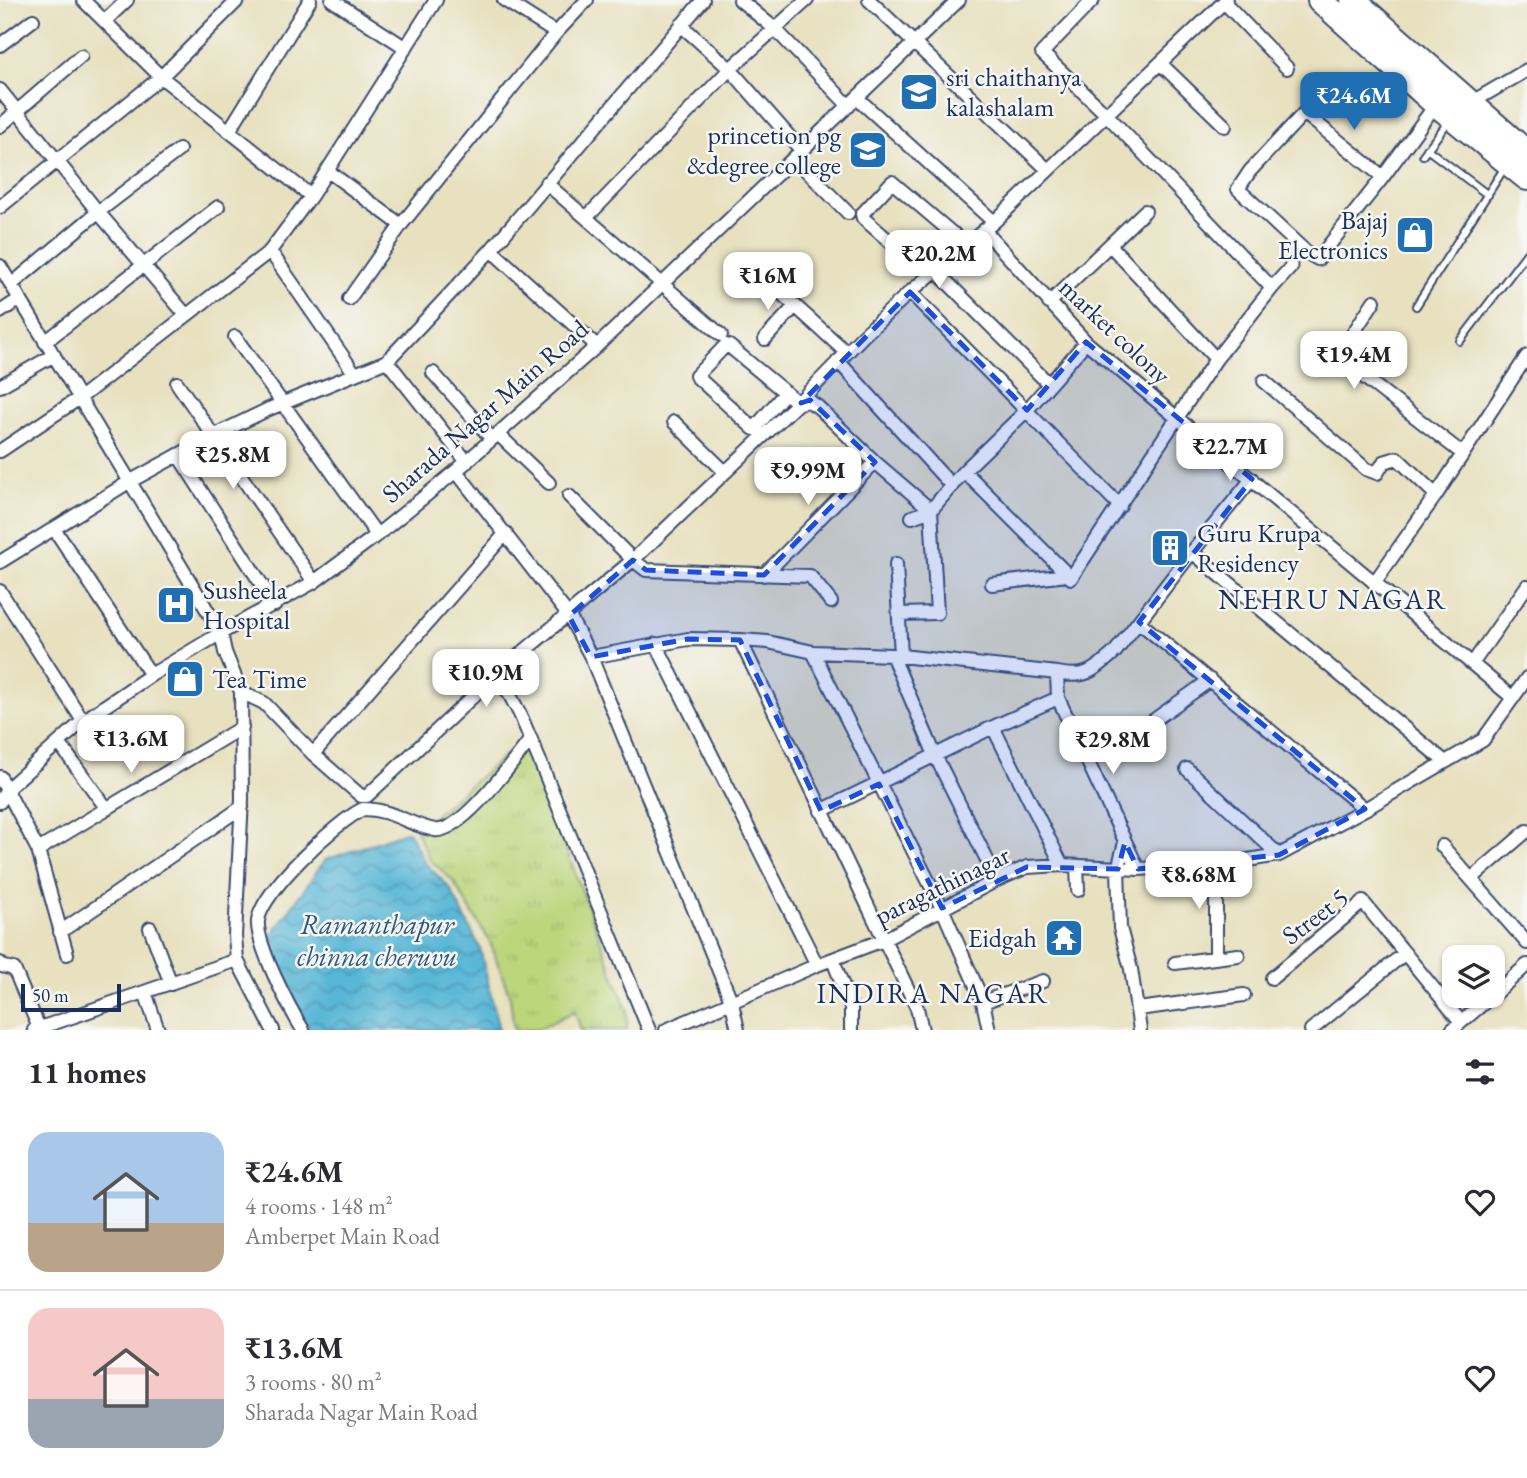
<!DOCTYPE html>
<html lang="en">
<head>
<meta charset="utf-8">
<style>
	:root { --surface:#fff; --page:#f7f7f7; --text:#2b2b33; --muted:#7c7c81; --line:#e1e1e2; --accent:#1f6fb2 }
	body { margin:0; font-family:"EB Garamond",serif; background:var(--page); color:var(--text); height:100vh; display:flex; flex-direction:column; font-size:26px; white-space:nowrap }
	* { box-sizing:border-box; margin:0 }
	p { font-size:23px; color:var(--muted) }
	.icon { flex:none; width:38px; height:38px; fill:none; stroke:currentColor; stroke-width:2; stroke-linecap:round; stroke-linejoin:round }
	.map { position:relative; height:1030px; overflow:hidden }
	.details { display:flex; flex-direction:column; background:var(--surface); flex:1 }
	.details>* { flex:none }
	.fabs { position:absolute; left:1442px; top:945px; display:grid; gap:14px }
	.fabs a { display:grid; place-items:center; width:63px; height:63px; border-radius:14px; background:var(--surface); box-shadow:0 2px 5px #0004; font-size:35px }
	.scale { position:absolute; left:21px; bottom:18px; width:100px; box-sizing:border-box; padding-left:7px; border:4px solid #1b2f5e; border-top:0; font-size:19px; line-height:24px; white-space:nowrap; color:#1b2f5e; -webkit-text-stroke:5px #f6f6f2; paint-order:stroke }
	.price { position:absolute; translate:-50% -60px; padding:0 16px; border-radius:14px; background:#fff; color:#222; font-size:23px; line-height:46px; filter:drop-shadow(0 2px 4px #0008) }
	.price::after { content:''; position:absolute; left:50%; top:42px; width:21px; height:16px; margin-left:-10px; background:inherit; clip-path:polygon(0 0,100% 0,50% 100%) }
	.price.on { background:var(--accent); color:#fff }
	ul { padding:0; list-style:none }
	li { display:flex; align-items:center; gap:21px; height:175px; padding:0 28px }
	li+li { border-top:2px solid var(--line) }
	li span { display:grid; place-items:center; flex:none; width:196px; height:140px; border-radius:21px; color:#555 }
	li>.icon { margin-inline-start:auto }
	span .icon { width:84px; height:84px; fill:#fffc; stroke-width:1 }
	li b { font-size:30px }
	h2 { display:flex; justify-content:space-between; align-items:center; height:84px; padding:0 28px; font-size:30px }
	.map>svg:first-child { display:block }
	.park { fill:url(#park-tufts); stroke:#6c826d; stroke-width:2 }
	.water { fill:url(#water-waves); stroke:#3a739a; stroke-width:2 }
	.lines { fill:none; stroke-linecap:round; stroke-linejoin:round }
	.lane-casing { stroke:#3a4a6d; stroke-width:10 }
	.street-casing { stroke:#3a4a6d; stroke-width:16 }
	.highway-casing { stroke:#3a4a6d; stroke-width:28 }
	.lane { stroke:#fff; stroke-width:6 }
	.street { stroke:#fff; stroke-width:12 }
	.highway { stroke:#fff; stroke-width:24 }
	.marked { fill:#1d4ed8; fill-opacity:0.2; stroke:#1d4ed8; stroke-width:5; stroke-dasharray:14 9; stroke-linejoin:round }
	.labels { text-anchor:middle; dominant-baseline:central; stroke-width:5; stroke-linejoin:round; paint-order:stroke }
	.poi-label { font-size:26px; fill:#1b2f5e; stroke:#f6f6f2; text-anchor:start }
	.street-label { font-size:26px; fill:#1b2f5e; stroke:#f6f6f2 }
	.neighbourhood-label { font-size:28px; letter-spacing:2px; fill:#1b2f5e; stroke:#f6f6f2 }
	.water-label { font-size:28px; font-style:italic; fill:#2d5882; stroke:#f6f6f2 }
</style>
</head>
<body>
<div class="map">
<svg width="1527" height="1030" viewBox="0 0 1527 1030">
	<defs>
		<pattern id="park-tufts" width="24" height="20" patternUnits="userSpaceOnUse" patternTransform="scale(1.75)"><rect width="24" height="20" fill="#bcd67c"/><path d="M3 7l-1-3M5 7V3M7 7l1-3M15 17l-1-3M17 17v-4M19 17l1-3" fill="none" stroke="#a1b86e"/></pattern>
		<pattern id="water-waves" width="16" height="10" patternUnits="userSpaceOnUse" patternTransform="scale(1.75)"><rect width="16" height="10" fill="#58b7d7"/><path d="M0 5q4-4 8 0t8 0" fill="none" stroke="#4895b2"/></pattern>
	</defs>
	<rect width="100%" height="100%" fill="#f6f6f2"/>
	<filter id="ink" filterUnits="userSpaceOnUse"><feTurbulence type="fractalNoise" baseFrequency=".0143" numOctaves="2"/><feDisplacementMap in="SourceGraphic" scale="14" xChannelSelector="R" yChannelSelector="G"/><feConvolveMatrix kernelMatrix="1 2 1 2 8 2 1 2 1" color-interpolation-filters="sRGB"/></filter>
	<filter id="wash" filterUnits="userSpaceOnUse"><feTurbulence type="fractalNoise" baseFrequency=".00686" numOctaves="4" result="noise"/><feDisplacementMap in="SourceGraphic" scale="28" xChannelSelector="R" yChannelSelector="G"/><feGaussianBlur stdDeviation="1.57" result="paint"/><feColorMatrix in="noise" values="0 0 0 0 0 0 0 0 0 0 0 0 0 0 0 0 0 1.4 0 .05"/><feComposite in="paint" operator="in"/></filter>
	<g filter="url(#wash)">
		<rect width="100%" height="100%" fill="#e7e1bf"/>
		<path class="park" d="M522 741 568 854 627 1010V1029L625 1030H581L575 1011 536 1030H514L510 997 490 942 453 881 430 860 416 831Z"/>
		<path class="water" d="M408 831 426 864 450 888 480 948 499 1030H310L287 996 271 936 325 860Z"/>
	</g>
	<g filter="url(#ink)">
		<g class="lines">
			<g class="lane-casing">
				<path id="lane" d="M1427 149 1488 195
					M1423 155 1449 121
					M1416 306 1505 167
					M1460 341 1527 253"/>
			</g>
			<g class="street-casing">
				<path id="street" d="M83 0 161 77 311 196
					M332 0 406 48
					M504 0 556 33
					M740 0 775 29 849 106
					M869 0 1048 170
					M1224 2 1287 68
					M106 20 127 0
					M681 25 730 69 802 151
					M0 45 33 20
					M1160 63 1225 126
					M0 90 98 212 186 315
					M857 98 994 222
					M1467 105 1527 70
					M0 126 81 56
					M229 131 310 0
					M794 158 848 213
					M328 171 401 225
					M1383 177 1304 113 1250 171 1238 189 1306 252 1318 259 1383 177 1436 104
					M546 183 721 335
					M0 207 161 77 238 0
					M587 217 730 69 807 0
					M984 230 1086 342 1513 698
					M954 234 924 267 920 268 863 218 862 214 892 182 966 245
					M1111 246 1216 359
					M491 250 597 346
					M270 251 355 374
					M0 266 221 633 225 652 241 692 242 799 235 936 237 960 273 1030
					M936 271 1049 384
					M771 284 846 352
					M11 285 98 212 179 150
					M1272 288 1291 267
					M910 292 1120 506
					M349 299 401 225 556 33 587 0
					M1374 301 1338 357 1463 454
					M1049 303 1145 211
					M0 312 20 299
					M235 337 377 535
					M765 339 795 306
					M45 342 218 207
					M387 361 467 462
					M838 361 952 486
					M433 373 492 439
					M1264 381 1366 469 1377 473 1384 462 1397 458 1436 495
					M177 383 314 582
					M0 386 54 355
					M785 393 754 429 696 376 726 345 729 346 798 403 809 401 818 407 875 462 931 510 964 471 1027 410 1086 342
					M674 422 725 472
					M498 434 549 483
					M0 451 81 397 270 251 311 196 436 0
					M178 455 275 605
					M456 471 569 616 591 657 688 639 740 640 768 642 813 652 892 655 1057 673C1086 679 1093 671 1115 652L1192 552 1252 479
					M964 471 1071 578 1216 359 1272 288 1106 114 1042 53 1093 0
					M569 496 633 560 646 570 810 576 831 602
					M55 530 151 675
					M1192 552 1444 761
					M0 562 129 482 215 435 269 409 387 361 491 250 703 0
					M896 564 901 656
					M764 575 875 462
					M1374 583 1436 495 1527 356
					M992 584 1067 575
					M0 591 83 721
					M899 614 937 613 931 510 912 517
					M1139 622 1365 809
					M740 640 917 1008 922 1030
					M656 644 817 965
					M813 652 942 908 983 1002 989 1030
					M892 655 935 755 997 880
					M591 657 732 1003 738 1030
					M1472 664 1527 586
					M498 673 520 714 539 759 649 1030
					M1057 673 1058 698 1138 869
					M241 692 264 703 313 754 361 796H367L498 673 633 560 798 403 863 336 910 292 994 222 1226 0
					M993 727 1062 865
					M1143 728 1210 680
					M59 743 107 809
					M313 754 506 533
					M1187 769 1279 855
					M0 777 38 850 67 954
					M0 802 7 789 83 721 151 675 221 633 314 582 377 535 456 471 597 346 959 0
					M821 811 993 727 1058 698
					M1125 842 1118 869 1120 928 1131 969 1140 1030
					M1442 846 1527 943
					M38 850 242 727
					M1077 866 1078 890
					M1471 879 1527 831
					M150 928 171 984
					M60 932 242 807
					M1216 957V865
					M833 960 851 1007V1030
					M0 963 1 966 14 969 39 1028
					M1175 963 1238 955
					M1272 978 1363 902 1461 1022
					M145 992 158 1030
					M1493 995 1527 965
					M983 1002 1043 981
					M1138 1009 1244 995
					M34 1030 237 960
					M303 1030C290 1009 256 945 258 921 261 892 336 822 363 809 391 809 409 825 435 830 461 834 515 759 531 739
					M666 1030 817 965 883 940 997 880 1027 867 1062 865 1138 869 1216 865 1279 855 1365 809 1483 740 1527 678
					M1311 1030 1405 953
					M1452 1030 1492 996"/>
			</g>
			<g class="highway-casing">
				<path id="highway" d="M1320 0 1436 104 1527 178
					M1353 0 1527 153"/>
			</g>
			<use href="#lane" class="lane"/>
			<use href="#street" class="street"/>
			<use href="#highway" class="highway"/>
		</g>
	</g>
	<path class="marked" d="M910 292 1027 410 1086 342 1252 479 1139 622 1365 809 1279 855 1138 869 1125 842 1118 869 1027 867 942 908 879 784 821 811 740 640 688 639 591 657 569 616 633 560 646 570 764 575 875 462 810 400 801 403Z"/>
	<defs>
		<g id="university-square" transform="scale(2.0125)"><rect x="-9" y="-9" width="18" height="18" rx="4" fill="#1f6fb2" stroke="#f6f6f2"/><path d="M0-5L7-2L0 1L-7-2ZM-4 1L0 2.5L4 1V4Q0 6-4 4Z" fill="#fff"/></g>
		<g id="shop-square" transform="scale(2.0125)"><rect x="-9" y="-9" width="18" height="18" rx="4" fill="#1f6fb2" stroke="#f6f6f2"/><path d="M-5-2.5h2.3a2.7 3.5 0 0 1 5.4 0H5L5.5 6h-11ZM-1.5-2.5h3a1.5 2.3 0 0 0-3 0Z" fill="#fff"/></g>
		<g id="building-square" transform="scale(2.0125)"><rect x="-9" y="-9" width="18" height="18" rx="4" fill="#1f6fb2" stroke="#f6f6f2"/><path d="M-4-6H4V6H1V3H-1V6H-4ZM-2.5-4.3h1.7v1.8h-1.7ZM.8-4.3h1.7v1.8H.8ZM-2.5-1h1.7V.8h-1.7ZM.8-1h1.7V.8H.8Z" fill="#fff"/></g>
		<g id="hospital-square" transform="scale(2.0125)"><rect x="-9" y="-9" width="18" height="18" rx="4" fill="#1f6fb2" stroke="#f6f6f2"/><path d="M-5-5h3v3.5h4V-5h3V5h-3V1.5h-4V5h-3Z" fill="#fff"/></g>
		<g id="temple-square" transform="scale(2.0125)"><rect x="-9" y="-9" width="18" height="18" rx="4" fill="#1f6fb2" stroke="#f6f6f2"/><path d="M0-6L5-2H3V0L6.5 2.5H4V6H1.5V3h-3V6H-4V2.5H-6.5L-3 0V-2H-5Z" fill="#fff"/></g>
	</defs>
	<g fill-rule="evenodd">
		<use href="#university-square" x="919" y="92"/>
		<use href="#university-square" x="868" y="150"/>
		<use href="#shop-square" x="1415" y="235"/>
		<use href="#building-square" x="1170" y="548"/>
		<use href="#hospital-square" x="176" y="605"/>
		<use href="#shop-square" x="185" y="679"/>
		<use href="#temple-square" x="1064" y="938"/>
	</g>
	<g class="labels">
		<g class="poi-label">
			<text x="946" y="77">sri chaithanya<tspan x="946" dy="30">kalashalam</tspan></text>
			<text x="841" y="135" text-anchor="end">princetion pg<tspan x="841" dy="30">&amp;degree college</tspan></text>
			<text x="1388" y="220" text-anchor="end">Bajaj<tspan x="1388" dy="30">Electronics</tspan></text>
			<text x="1197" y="533">Guru Krupa<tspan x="1197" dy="30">Residency</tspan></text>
			<text x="203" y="590">Susheela<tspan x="203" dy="30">Hospital</tspan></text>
			<text x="212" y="679">Tea Time</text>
			<text x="1037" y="938" text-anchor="end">Eidgah</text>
		</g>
		<g class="street-label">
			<text transform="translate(1115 331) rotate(43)">market colony</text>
			<text transform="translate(485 411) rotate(-41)">Sharada Nagar Main Road</text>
			<text transform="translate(942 885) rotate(-26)">paragathinagar</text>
			<text transform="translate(1315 916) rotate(-37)">Street 5</text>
		</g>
		<g class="neighbourhood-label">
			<text x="1333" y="599">NEHRU NAGAR</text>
			<text x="933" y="993">INDIRA NAGAR</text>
		</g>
		<g class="water-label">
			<text x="377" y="924">Ramanthapur<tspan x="377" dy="32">chinna cheruvu</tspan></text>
		</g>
	</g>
</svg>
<div class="fabs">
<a><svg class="icon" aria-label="layers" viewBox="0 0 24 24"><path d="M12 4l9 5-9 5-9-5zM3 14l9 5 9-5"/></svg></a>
</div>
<div class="scale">50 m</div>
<b class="price on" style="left:1354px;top:132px">₹24.6M</b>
<b class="price" style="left:939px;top:290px">₹20.2M</b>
<b class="price" style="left:768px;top:312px">₹16M</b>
<b class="price" style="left:1354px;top:391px">₹19.4M</b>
<b class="price" style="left:1230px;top:483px">₹22.7M</b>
<b class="price" style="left:233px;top:491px">₹25.8M</b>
<b class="price" style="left:808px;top:507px">₹9.99M</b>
<b class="price" style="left:486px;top:709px">₹10.9M</b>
<b class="price" style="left:131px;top:775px">₹13.6M</b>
<b class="price" style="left:1113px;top:776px">₹29.8M</b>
<b class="price" style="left:1199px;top:911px">₹8.68M</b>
</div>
<section class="details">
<h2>11 homes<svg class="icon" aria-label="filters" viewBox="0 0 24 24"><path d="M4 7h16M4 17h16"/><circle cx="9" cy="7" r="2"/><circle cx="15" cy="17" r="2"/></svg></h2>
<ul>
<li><span style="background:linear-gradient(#a9c7e8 65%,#b9a48a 0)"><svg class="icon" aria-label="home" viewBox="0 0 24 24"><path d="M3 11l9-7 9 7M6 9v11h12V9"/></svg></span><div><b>₹24.6M</b><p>4 rooms · 148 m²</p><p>Amberpet Main Road</p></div><svg class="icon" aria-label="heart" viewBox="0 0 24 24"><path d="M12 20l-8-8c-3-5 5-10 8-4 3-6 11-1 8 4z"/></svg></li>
<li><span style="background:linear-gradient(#f6c9c9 65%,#9aa5b1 0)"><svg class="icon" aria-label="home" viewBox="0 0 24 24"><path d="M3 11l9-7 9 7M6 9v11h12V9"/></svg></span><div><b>₹13.6M</b><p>3 rooms · 80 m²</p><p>Sharada Nagar Main Road</p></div><svg class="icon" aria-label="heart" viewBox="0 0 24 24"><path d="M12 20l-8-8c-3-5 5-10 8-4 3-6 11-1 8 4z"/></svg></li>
</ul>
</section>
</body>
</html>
